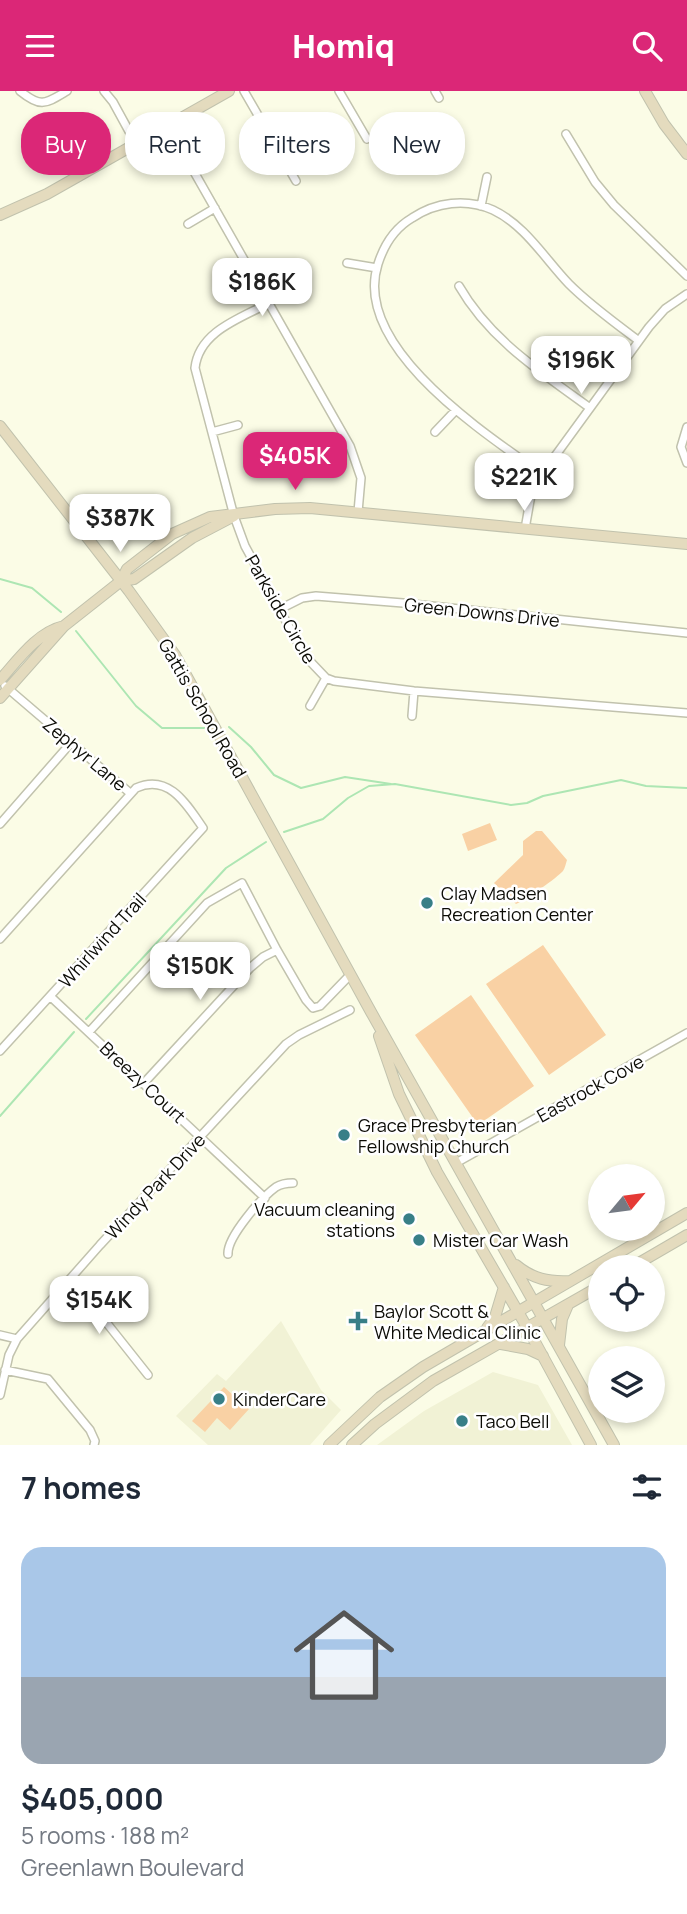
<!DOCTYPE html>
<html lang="en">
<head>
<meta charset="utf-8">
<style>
	:root { --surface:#fff; --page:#f6f6f7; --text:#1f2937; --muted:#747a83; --accent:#db2777 }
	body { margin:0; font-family:Manrope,sans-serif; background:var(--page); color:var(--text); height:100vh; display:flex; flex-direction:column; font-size:26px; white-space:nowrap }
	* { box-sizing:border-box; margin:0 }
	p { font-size:23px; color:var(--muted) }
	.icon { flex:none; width:38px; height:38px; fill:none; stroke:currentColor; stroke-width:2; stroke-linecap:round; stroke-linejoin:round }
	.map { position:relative; height:1354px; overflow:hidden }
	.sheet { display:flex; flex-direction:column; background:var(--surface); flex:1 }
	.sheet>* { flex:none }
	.guide { position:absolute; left:21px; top:21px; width:646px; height:63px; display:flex; gap:14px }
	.needle { width:46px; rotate:61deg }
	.controls { position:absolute; left:588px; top:1073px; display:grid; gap:14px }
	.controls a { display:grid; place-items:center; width:77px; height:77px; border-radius:50%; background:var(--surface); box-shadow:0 4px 10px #0003; font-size:35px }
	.price { position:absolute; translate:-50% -60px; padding:0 16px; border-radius:14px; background:#fff; color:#222; font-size:23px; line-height:46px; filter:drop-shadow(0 2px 4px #0008) }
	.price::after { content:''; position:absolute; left:50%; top:42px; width:21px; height:16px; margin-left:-10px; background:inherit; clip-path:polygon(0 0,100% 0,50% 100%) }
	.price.on { background:var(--accent); color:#fff }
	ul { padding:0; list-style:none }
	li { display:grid; align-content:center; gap:14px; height:371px; padding:0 21px }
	li span { display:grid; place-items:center; height:217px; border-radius:21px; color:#555 }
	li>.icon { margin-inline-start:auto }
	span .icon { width:126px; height:126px; fill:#fffc; stroke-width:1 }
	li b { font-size:30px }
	h2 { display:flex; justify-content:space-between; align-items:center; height:84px; padding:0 21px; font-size:30px }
	.pill { padding:0 24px; border-radius:28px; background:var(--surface); box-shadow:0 4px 10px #0003; font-size:24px; line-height:63px }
	.pill.on { background:var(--accent); color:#fff }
	header { display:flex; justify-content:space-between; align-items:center; height:91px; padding:0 21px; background:var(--accent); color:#fff; font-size:32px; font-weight:800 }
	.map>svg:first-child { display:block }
	.built { fill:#f1f2d5 }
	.green { fill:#f9d1a4 }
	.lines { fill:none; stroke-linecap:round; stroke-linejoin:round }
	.stream { stroke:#ade6b3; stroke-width:2 }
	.street-casing { stroke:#c1c2ad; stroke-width:10 }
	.secondary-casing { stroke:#c1c2ad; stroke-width:12 }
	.street { stroke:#fff; stroke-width:7 }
	.secondary { stroke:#e4dbbe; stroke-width:10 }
	.poi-dot { fill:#387f87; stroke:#fff; stroke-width:2.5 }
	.labels { text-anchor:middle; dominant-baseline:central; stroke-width:5; stroke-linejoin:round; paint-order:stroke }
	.street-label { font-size:18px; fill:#0c0c06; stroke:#fff }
	.poi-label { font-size:18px; fill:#0c0c06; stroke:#fff; text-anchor:start }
</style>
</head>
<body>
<header><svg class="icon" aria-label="menu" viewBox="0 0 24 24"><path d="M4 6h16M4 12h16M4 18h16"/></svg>Homiq<svg class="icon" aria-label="search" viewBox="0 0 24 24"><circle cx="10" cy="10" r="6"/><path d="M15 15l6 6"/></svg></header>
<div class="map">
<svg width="687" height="1354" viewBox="0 0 687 1354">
	<rect width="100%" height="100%" fill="#fbfce6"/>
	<path class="built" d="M281 1230 321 1299 341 1319 310 1354H208L176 1325 217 1283 226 1290Z
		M493 1281 538 1294 572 1354H377L424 1320Z"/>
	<path class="green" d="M490 732 497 749 468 760 462 743Z
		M536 740H542L567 769C566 772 565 777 563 780 558 786 523 811 516 813L494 792 523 764V750Z
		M543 854 606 944 549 984 486 893Z
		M471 904 534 995 478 1034 415 944Z
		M224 1296 249 1318 230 1339 217 1327 205 1341 192 1330Z"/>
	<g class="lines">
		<path class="stream" d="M0 488 32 497 61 521
			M76 540 136 615 162 637H206
			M229 636 251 656 274 684 301 697 345 686 391 693
			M284 741 323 728 348 707 369 695 395 693 511 714 527 712 543 705 621 689 646 695 687 697
			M86 928 226 777 266 751
			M0 1025 74 941"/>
		<g class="street-casing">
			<path id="street" d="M20 0C41 17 45 13 67 0
				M104 0 113 11 136 53
				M244 0 296 90
				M339 0 367 48
				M435 0 439 7
				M168 35 350 355 361 387 358 421
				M566 43 595 91 614 114 687 185
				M481 115 487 86
				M188 133 215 117
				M347 172 377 177
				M459 195C490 249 541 281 590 317
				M269 212C241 227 199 240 195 277L234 425 245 455 305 565 326 587 334 590 414 600 687 622
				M687 336 681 356 687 372
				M212 341 238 334
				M435 341 455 320
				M542 383C486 343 351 256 378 173 384 154 395 137 412 127 436 111 466 107 493 119 525 134 545 168 569 193 590 214 615 232 639 250
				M525 438 531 404 542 383 649 236 665 218 687 203
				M280 518 302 507 316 505 403 512 687 542
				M5 595 130 702
				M310 615 326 587
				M412 625 414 600
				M0 733 70 653
				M0 848 136 697C169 682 187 714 203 737L0 960
				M51 906 265 1107
				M89 941 207 812 242 792 277 859 306 909 313 917 320 915 350 884
				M143 993 250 877 263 866 277 859
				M456 1072 687 942
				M228 1163C227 1146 262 1106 276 1096 281 1093 287 1092 293 1092
				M67 1191 98 1221 148 1284
				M0 1244 17 1248
				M5 1279 48 1288 90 1339 95 1350 94 1354
				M0 1304 9 1264 17 1248 100 1154 286 953 299 944 350 919"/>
		</g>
		<g class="secondary-casing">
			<path id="secondary" d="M645 0 664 33 687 63
				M0 124 47 103 229 0
				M0 335 129 500 175 564 371 921 614 1354
				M121 490 134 488 192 447 234 425
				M0 589C17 570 37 541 64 535
				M0 607 64 535 121 490 127 478 172 443 210 426 275 418 310 417 687 453
				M379 945 399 1003 437 1081 528 1238 591 1354
				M516 1174C533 1188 548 1191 570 1190
				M632 1176 687 1144
				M487 1237 495 1226 504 1196
				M501 1253 528 1258 543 1265
				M559 1254 562 1228 568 1214
				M329 1354 380 1306 423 1276 687 1122
				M352 1354 375 1333 433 1290 600 1195"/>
		</g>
		<use href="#street" class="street"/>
		<use href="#secondary" class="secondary"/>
	</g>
	<g class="poi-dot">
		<circle cx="427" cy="812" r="7"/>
		<circle cx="344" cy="1044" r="7"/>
		<circle cx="409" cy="1128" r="7"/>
		<circle cx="419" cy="1149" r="7"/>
		<path d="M354.5 1219.5h7v7h7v7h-7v7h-7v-7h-7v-7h7z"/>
		<circle cx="219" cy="1308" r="7"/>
		<circle cx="462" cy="1330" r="7"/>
	</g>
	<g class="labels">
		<g class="street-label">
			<text transform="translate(281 518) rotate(60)">Parkside Circle</text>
			<text transform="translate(482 521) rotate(6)">Green Downs Drive</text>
			<text transform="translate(203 617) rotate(60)">Gattis School Road</text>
			<text transform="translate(85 663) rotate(40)">Zephyr Lane</text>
			<text transform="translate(102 849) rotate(-48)">Whirlwind Trail</text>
			<text transform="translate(143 991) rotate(43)">Breezy Court</text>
			<text transform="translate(590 997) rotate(-29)">Eastrock Cove</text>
			<text transform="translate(155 1095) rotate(-47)">Windy Park Drive</text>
		</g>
		<g class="poi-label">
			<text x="441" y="802">Clay Madsen<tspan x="441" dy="21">Recreation Center</tspan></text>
			<text x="358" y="1034">Grace Presbyterian<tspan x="358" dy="21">Fellowship Church</tspan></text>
			<text x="395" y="1118" text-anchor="end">Vacuum cleaning<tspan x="395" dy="21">stations</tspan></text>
			<text x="433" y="1149">Mister Car Wash</text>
			<text x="374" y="1220">Baylor Scott &amp;<tspan x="374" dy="21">White Medical Clinic</tspan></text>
			<text x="233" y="1308">KinderCare</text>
			<text x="476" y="1330">Taco Bell</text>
		</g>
	</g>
</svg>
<div class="controls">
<a><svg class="needle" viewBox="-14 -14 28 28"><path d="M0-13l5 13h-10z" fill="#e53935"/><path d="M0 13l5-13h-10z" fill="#747a83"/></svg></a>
<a><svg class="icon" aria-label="locate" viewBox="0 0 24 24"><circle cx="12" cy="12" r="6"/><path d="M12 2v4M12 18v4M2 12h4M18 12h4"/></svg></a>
<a><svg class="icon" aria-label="layers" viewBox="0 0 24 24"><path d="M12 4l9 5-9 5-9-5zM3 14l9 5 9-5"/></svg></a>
</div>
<b class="price" style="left:262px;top:227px">$186K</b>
<b class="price" style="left:581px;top:305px">$196K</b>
<b class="price on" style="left:295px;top:401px">$405K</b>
<b class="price" style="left:524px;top:422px">$221K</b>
<b class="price" style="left:120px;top:463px">$387K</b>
<b class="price" style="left:200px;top:911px">$150K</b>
<b class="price" style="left:99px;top:1245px">$154K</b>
<div class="guide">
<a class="pill on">Buy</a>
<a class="pill">Rent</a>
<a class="pill">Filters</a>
<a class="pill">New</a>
</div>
</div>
<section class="sheet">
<h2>7 homes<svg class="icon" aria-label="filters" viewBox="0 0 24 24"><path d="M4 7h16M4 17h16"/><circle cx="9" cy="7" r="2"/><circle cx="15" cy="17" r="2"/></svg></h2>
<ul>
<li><span style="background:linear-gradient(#a9c7e8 60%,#9aa5b1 0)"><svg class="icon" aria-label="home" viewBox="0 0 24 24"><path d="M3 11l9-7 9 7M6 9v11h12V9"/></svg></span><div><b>$405,000</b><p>5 rooms · 188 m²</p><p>Greenlawn Boulevard</p></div></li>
</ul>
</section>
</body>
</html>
